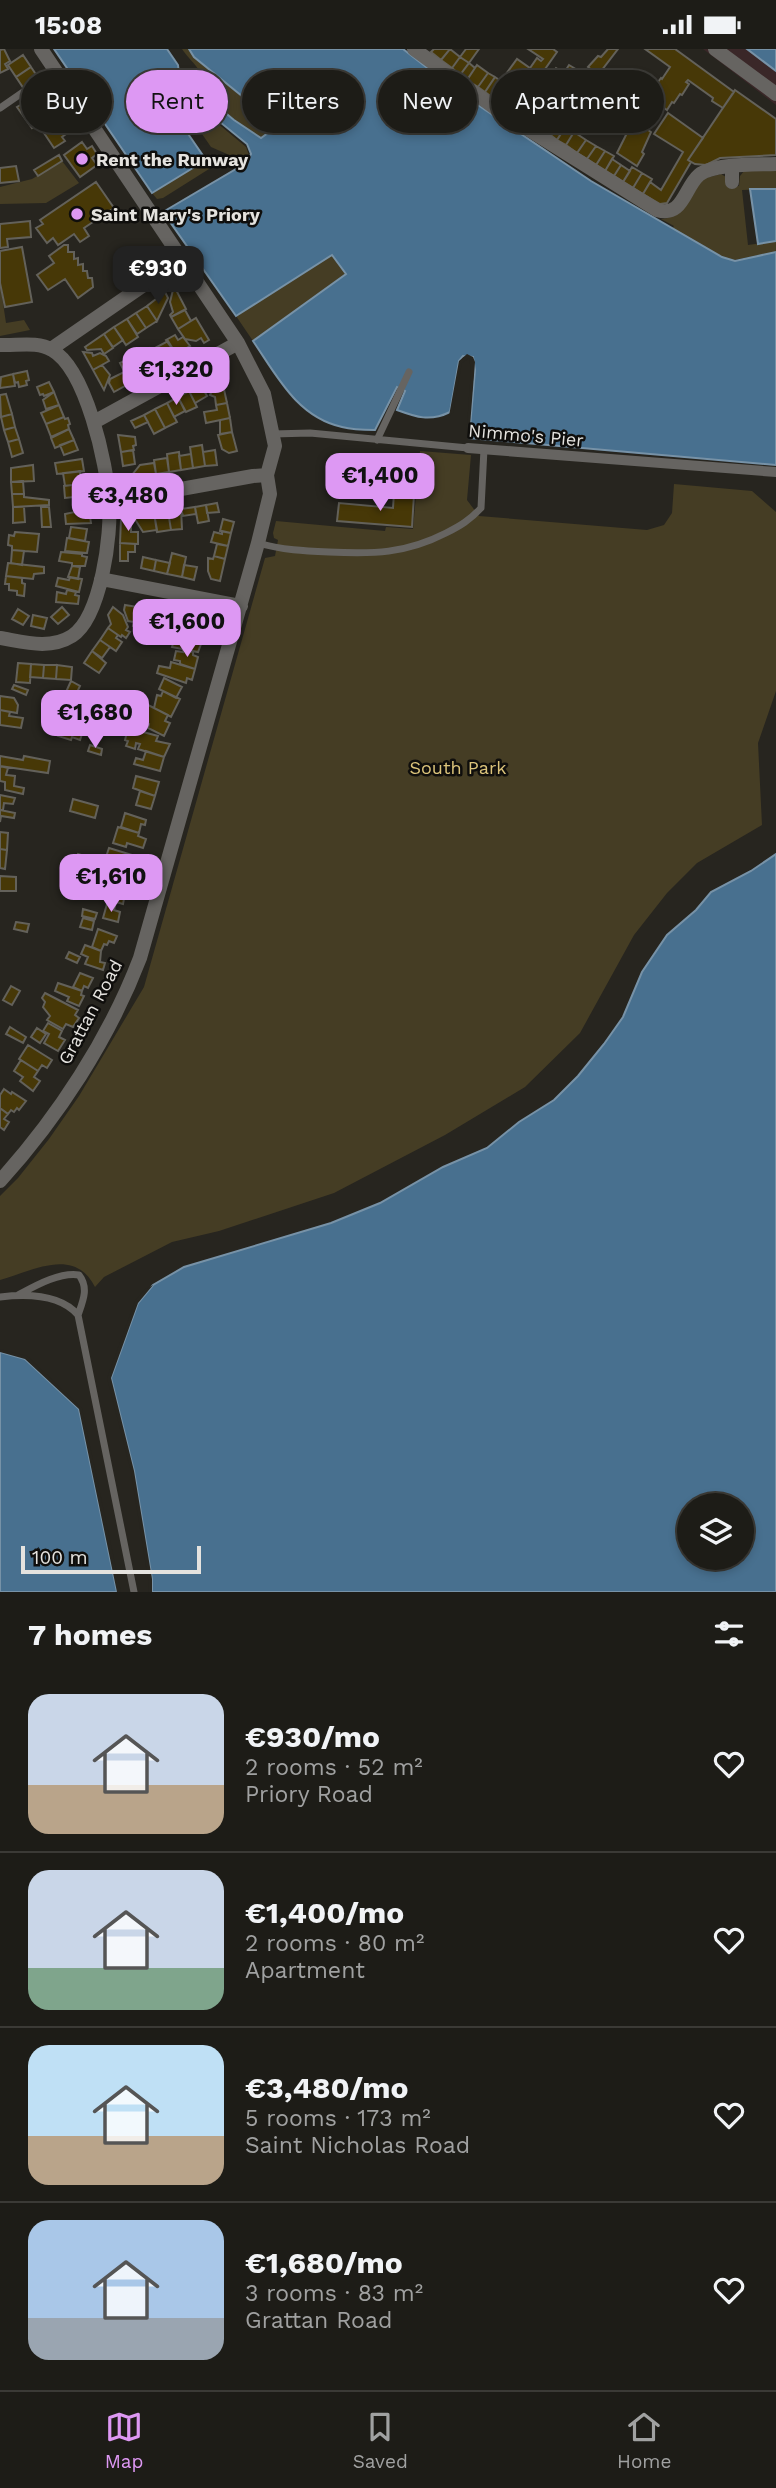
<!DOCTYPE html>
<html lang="en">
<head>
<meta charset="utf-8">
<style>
	:root { --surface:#1d1c17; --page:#2a2924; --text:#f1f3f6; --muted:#a0a1a1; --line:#3b3a36; --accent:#dd98f3 }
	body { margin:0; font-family:"Work Sans",sans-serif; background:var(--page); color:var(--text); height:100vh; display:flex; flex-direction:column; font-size:26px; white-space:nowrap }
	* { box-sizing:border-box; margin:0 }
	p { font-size:23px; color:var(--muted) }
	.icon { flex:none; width:38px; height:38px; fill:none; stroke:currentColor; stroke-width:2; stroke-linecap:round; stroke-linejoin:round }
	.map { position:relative; height:1543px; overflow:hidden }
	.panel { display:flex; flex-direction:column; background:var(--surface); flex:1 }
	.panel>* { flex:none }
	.banner { position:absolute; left:21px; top:21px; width:735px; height:63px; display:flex; gap:14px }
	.controls { position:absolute; left:677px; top:1444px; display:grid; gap:14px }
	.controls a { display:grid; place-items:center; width:77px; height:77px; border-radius:50%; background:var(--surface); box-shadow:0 4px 10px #0003,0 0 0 2px var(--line); font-size:35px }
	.scale { position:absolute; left:21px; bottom:18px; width:180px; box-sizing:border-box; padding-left:7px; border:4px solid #e5e3df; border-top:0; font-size:19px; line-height:24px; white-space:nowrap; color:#e5e3df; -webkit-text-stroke:5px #0f0e0c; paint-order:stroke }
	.price { position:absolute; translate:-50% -60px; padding:0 16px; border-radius:14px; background:var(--accent); color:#111; font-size:23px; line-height:46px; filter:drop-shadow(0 2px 4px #0008) }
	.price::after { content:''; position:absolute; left:50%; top:42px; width:21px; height:16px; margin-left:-10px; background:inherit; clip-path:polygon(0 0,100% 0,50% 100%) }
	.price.on { background:#222; color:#fff }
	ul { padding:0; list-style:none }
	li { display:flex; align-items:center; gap:21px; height:175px; padding:0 28px }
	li+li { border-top:2px solid var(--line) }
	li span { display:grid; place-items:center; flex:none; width:196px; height:140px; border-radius:21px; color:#555 }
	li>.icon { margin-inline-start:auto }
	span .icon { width:84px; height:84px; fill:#fffc; stroke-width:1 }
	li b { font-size:30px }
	h2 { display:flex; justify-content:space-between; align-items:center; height:84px; padding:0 28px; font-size:30px }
	.pill { padding:0 24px; border-radius:32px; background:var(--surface); box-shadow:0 4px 10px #0003,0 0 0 2px var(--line); font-size:24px; line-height:63px }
	.pill.on { background:var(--accent); color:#111 }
	.status { display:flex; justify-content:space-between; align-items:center; height:49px; padding:0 35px; background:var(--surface); direction:ltr }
	.status svg { height:19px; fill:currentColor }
	.dock { display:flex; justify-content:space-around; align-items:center; height:98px; border-top:2px solid var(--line); background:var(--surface); font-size:19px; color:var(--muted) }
	.dock a { display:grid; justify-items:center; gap:4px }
	.dock .on { color:var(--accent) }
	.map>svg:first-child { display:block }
	.industrial { fill:#3a2728 }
	.green { fill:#453d24 }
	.water { fill:#48708f; stroke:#7792a7; stroke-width:2; fill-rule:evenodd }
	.pier { fill:#27251f }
	.building { fill:#473807; stroke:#63615a; stroke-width:2 }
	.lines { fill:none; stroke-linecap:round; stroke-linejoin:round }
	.service { stroke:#666461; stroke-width:7 }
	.pedestrian { stroke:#666461; stroke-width:10 }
	.minor { stroke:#666461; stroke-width:14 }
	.poi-dot { fill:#dd98f3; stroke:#0f0e0c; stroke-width:2.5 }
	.labels { text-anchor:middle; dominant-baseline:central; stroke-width:5; stroke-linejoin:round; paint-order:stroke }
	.poi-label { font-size:18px; font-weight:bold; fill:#e5e3df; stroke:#0f0e0c; text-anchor:start }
	.street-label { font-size:18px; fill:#e5e3df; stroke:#0f0e0c }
	.park-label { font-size:18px; fill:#dcc47b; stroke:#0f0e0c }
</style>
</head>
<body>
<div class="status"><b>15:08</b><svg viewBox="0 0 49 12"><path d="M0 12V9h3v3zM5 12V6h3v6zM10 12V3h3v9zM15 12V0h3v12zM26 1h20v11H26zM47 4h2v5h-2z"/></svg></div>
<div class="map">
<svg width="776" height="1543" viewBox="0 0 776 1543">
	<rect width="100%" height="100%" fill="#27251f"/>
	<path class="industrial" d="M703 0H776V56Z"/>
	<path class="green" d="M182 0H189L194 8 269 70 273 77 271 84 265 88H256L199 41C211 26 191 14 182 0Z
		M170 32 182 43 171 57 160 41 164 34Z
		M204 63 246 98 249 106 244 113 234 115 227 105 211 98 193 72Z
		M208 109 211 116 209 120 163 149 157 150 152 144Z
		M62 112 79 134 46 154 0 155V138L32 130Z
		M776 120V140L742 141 748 196 776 192V203L728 212 672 180 674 177 661 170C686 168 690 148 702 130L721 125 726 128 728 138 739 137 740 127 744 122Z
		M332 206 346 225 253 292 236 267Z
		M0 234 6 274 24 271 30 281 0 287Z
		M420 402 471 406 467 451 479 467 647 481 664 476 672 464 674 435 752 442 776 463V642L758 694 762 776 697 814 667 844 634 886 580 984 525 1038 445 1086 334 1144 219 1182 172 1193 104 1228 95 1238C74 1197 33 1222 0 1231V1147L18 1129 49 1090 79 1047 144 938 265 509 275 507 278 491 274 489 273 484 276 472 385 482 386 478 413 480Z"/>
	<path class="water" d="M54 0H167L178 16 179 25 234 71 261 89 272 81 270 70 194 8 189 0H403L453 39 450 43 459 49 463 46 591 132 722 208 735 212 776 203V416L469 389 475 321 473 308 463 307 459 312 450 363C430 373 416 368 397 361L405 342 397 338 375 381C364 381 353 381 342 378 297 368 277 327 253 292L346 225 332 206 236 267 163 163 246 114 251 105 247 95 171 33 164 34 160 38V44L206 111 152 144Z
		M747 0H776V22Z
		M750 140H776V192L758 195Z
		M776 805V1543H152V1530L134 1422 111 1329 138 1254 153 1236 184 1218 331 1174 380 1154 443 1118 487 1099 519 1073 554 1051 578 1027 604 995 623 968 642 923 667 886 696 861 711 843 751 822ZM690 1456H742V1508H690Z
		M0 1303 25 1310 79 1360 117 1543H0Z"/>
	<path class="pier" d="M467 305 473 308 475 313 469 389H466L471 321 469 309 462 314 453 364 449 367 459 312Z
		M153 1236 138 1254 111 1329 134 1422 152 1530V1543H149L148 1530 131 1423 107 1329 135 1252 144 1241Z
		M0 1300 27 1307 82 1359 121 1543H117L79 1360 25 1310 0 1303Z"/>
	<path class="building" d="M4 0 10 12 5 15 8 20 0 24V1Z
		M434 0H450L441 11 431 3Z
		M450 0 460 8 452 19 441 11Z
		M466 0H479L469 14 460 8Z
		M528 0H553L557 3 538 30 527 22 518 34 506 25 517 10 530 19 537 9 541 12 543 10Z
		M608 0H618L598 26 588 18 598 7 601 8Z
		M645 0H675L734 43 723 59 712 52 713 49 688 31 686 33 689 35 682 46 680 45 674 54 672 53 667 61 646 46 653 36 655 37 661 29 662 30 670 18Z
		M23 6 31 18 16 28 8 16Z
		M460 8 469 14 460 26 452 19Z
		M469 14 475 19 467 31 460 26Z
		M477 16 488 24 478 38 467 31Z
		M569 16 606 38 613 26 643 46 630 66 603 48 586 75 584 74 580 79 569 72 589 41 583 38 582 40 566 30 549 55 537 48 556 19 564 24Z
		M31 18 39 30 24 40 16 28Z
		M488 24 495 28 485 43 478 38Z
		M495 28 502 33 492 48 485 43Z
		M43 36 53 49 38 59 28 46Z
		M499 37 506 42 499 53 492 48Z
		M518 41 523 44 519 50 524 53 517 64 507 58Z
		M735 41 776 70V106L720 109 706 116 695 115 688 111Z
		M506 42 514 47 507 58 499 53Z
		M53 50 60 60 32 79 17 58 29 51 36 61Z
		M524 53 536 61 529 72 517 64Z
		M60 60 73 80 62 88 65 92 54 99 40 78 48 73 46 70Z
		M536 61 546 67 538 78 529 72Z
		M549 62 554 65 551 71 555 73 548 84 538 78Z
		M668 64 703 89 688 111 691 113 667 154 660 155 643 145 650 133 661 141 683 103 654 85Z
		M564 69 569 72 557 91 548 84 555 73 559 76Z
		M630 69 651 83 642 103 644 105 637 117 617 104 627 84 623 81Z
		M569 72 575 76 571 81 574 83 566 96 557 91Z
		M574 83 586 91 577 104 566 96Z
		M586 91 596 97 587 110 577 104Z
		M82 93 87 100 92 97 97 105 92 109 97 116 80 128 64 106Z
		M596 97 605 102 596 116 587 110Z
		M605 102 614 107 605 122 596 116Z
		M59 106 62 112 38 127 34 121Z
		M612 110 621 116 614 127 605 122Z
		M621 116 630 122 623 133 614 127Z
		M16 117 19 132 0 134V119Z
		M632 118 642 124 633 139 623 133Z
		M642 124 652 130 643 145 633 139Z
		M96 133 114 159 84 179 89 187 80 193 74 185 58 196 53 189 47 194 36 179 43 175 40 171Z
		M30 172 31 188 7 190 8 198 0 199V175Z
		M64 196H68V203H74V210L78 209V216L83 215V222H87L88 229H92L93 238 78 249 65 230 48 241 37 226 54 214 49 207Z
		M22 198 32 253 5 258 0 234V202Z
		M174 237 186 260 171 268 170 266 173 263 170 253Z
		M165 243 168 249 157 272 147 257Z
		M147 257 157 272 146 279 136 264Z
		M185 261 191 272 178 280 171 268Z
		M136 264 146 279 137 285 127 270Z
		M196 269 209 291 204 294 201 289 196 292 185 290 178 280Z
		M127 270 138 288 126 296 114 278Z
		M114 278 123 291 113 298 104 285Z
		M104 285 113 299 104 305 101 300 87 301 85 298Z
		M175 286 178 291 183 288 190 297 176 305 166 291Z
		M168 292 176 305 161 314 155 299Z
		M149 299 161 314 152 320 142 303Z
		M83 303 92 304 93 307 100 304 106 307 109 312 93 321Z
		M142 303 153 322 141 329 131 309Z
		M131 309 141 329 130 334 120 314Z
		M102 316 110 326 104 341 93 321Z
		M27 322 29 331 26 332 27 336 19 338 18 333 15 334 13 325Z
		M124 323 130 334 114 343 109 334 110 330Z
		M13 325 15 337 0 339 1 328Z
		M49 333 54 343 44 347 43 345 40 346 37 338Z
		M215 335 223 336 227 354 216 356 215 348 210 346Z
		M201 336 207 347 195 354 189 342Z
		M189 342 197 358 186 363 178 348Z
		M54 343 59 356 46 360 43 351Z
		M6 345 12 365 1 368 0 346Z
		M178 348 185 362 174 368 167 354Z
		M167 354 177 373 165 379 155 360Z
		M227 354 230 369 206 374 204 363 217 361 216 356Z
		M59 356 64 368 46 375 41 364Z
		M155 360 165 379 154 385 144 366Z
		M12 365 15 378 4 381 1 368Z
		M144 366 148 373 135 379 131 372Z
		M64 368 65 370 68 369 70 375 68 376 69 380 51 388 46 375Z
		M230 369 232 383 220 385V371Z
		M15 378 19 390 8 393 4 381Z
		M69 380 74 391 55 399 51 389Z
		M232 383 237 402 229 404 222 400 218 386Z
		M118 386 135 388 136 396 133 397 134 401 121 403Z
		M19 390 23 404 12 408 8 393Z
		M74 391 78 401 64 406 60 396Z
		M202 396 205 417 193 419 190 398Z
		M133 401 135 415 123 417 121 403Z
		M215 401 217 416 205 417 203 403Z
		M179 403 181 421 169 423 167 405Z
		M191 405 193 419 181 421 179 407Z
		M341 408 394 412 392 436 378 434 377 440 360 439V434L339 432Z
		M167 409 169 423 156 425 154 411Z
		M82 410 84 422 57 425 55 414Z
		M154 414 156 425H151L152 430 133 432 132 426 140 416Z
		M33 416 34 432 11 433V419Z
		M80 422 81 435 65 437 63 424Z
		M23 432 24 445H12L11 433Z
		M81 435 83 447 65 449 64 437Z
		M394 444 414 446 412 478 337 472 339 454 393 459Z
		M12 445H24V448L49 451V456L13 458Z
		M83 447 84 461 74 462 73 448Z
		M217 454 219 463 207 464 206 456Z
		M206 456 209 472 198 474 195 458Z
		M13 458H24L25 473 13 474Z
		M41 458H49L51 478H42Z
		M195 458 196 465 183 467 181 460Z
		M181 460 182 480 171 481 168 462Z
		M84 461 89 462 91 474 66 475 65 465Z
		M168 462 171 481 157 483 154 464Z
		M154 464 157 481 143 483 133 467Z
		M121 470H131V483H138V495L120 494Z
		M223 470 234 473 231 484 220 482Z
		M71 478 87 480 85 492 69 489Z
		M222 482 231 484 228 497 211 493 214 483 222 485Z
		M15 483 39 485 37 503 12 501V497L8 496 9 486 14 487Z
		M67 489 89 493 87 504 65 502Z
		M120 494 135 495V503H128V512H120Z
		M217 495 228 497 225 510 214 507Z
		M12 501 24 502 22 516 11 514Z
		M61 503 82 505V507L87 508 85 517H72V514L59 512Z
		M172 504 186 508 182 528 167 525Z
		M214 507 225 510 220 532 211 530 208 522V509L213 510Z
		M143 508 156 511 154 522 141 519Z
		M156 511 170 514 167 525 154 522Z
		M8 514 44 518V524L34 525 33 530 6 527Z
		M184 516 197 518 194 531 182 528Z
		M72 517 80 518 78 530 68 528Z
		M6 527 22 529V534L25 535 24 547 17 546V542L9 541V535H5Z
		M70 528 82 530 79 543 56 537 58 529 69 531Z
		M67 541 76 543 75 546 79 547 78 555 56 553 57 543 66 545Z
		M125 556 144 559 140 578 133 577 134 573 128 572 124 561Z
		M62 558 69 566 58 575 51 568Z
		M113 558 123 566 128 578 126 581 130 583 126 589 122 586 121 588 108 579 111 575 108 566Z
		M144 559 157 562 153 583 140 581Z
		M18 560 29 567 23 576 12 570Z
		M157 562 171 564 167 583 154 581Z
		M171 564 178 565 176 577 167 583Z
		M33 566 47 569 44 580 31 577Z
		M193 570 205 573 203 590 185 586 187 576 192 577Z
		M108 579 118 586 116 589 122 593 116 602 100 591Z
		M185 586 197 589 196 593 201 595 198 603 172 598 175 588 184 590Z
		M100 591 110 598 102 609 92 602Z
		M183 601 193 603V606L198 608 195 620 180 615V612L174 611 176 602 183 603Z
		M92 602 106 614 99 624 84 614Z
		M171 613 195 620 192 631 187 629 186 634 157 624 159 617 170 619Z
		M18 614 31 615 30 634 16 633Z
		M31 615 44 616 43 629 30 628Z
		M44 616H57L56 630 43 629Z
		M57 616 72 618 71 631 56 630Z
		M164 629 182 638 176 649 159 640Z
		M71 632 80 637 70 658 61 654Z
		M14 636 28 641 26 646 12 640Z
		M163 642 180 650 171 668 154 659 157 646 161 647Z
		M0 647 14 649 18 656 17 664 0 661Z
		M148 656 168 666 165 672 170 674 164 687 148 679 149 675 127 665 130 658 144 664Z
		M93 659 103 663 100 671 90 667Z
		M0 661 10 663 9 667 23 669 21 679 0 676Z
		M57 666 85 676 80 691 72 688 71 691 58 687 60 683 55 682 57 675 54 674Z
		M128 679 158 687 156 692 170 695 164 708 138 700 140 695 136 694 135 700 126 697 128 692 125 691Z
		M90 696 102 700 101 706 88 702Z
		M146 702 164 708 160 722 134 715 136 709 143 711Z
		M0 707 23 711 24 707 50 712 48 724 0 717Z
		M0 717 8 719 6 726 15 727 14 737 24 739 23 745 5 741V733L0 732Z
		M136 727 159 733 155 747 133 739Z
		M140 742 155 747 151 760 136 756Z
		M0 746 15 749 13 755 4 754 3 761H0Z
		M73 750 98 757 95 769 70 762Z
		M0 761 15 764 14 769 1 767 0 773Z
		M125 764 146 771 145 776 141 775 139 784 121 778Z
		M118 778 139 784 138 787 146 790 143 799 127 794 126 798 113 794Z
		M0 783 8 784 7 801 0 800Z
		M109 799 135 807 130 821 117 816 118 812 106 808Z
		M0 800 7 801 5 820 0 819Z
		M78 805 130 821 126 834 109 829 108 832 87 826 89 822 74 818Z
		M0 827 16 828V842H0Z
		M93 831 104 834 102 840 91 838Z
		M111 841 125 845 123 855 116 853 115 857 107 855Z
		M107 855 115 857 114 861 120 863 118 873 103 869Z
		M83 860 97 864 95 870 82 867Z
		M83 869 94 872 92 881 80 878Z
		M16 873 29 875 27 883 14 880Z
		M98 880 117 887 114 894 109 892 107 896 104 895 101 902 92 898Z
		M85 896 101 902 100 913 105 914 103 921 85 915 88 908 81 905Z
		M69 903 80 908 77 914 66 909Z
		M80 924 93 929 88 939 84 937 82 942 73 938Z
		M58 934 82 942 81 946 84 947 79 957 67 952 69 948 55 942Z
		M11 937 20 942 12 956 3 951Z
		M45 944 78 961 75 966 79 969 73 978 66 975 63 980 47 971 50 967 43 958 45 953 42 949Z
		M48 974 62 982 59 988 65 991 58 1002 44 994 49 985 43 982Z
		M10 978 26 988 23 994 6 985Z
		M37 979 46 985 40 994 31 988Z
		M28 996 52 1011 47 1019 42 1016 38 1022 19 1010Z
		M21 1011 38 1022 34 1028 40 1032 33 1042 20 1032 23 1028 14 1022Z
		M4 1040 11 1045 12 1043 26 1052 19 1061 17 1059 14 1063 11 1061 8 1065 0 1059V1046Z
		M0 1059 8 1065 4 1070 9 1073 4 1081 0 1078Z"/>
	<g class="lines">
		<path class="service" d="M0 59 55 21
			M273 385 310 384 468 399
			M377 391 409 323
			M258 494C282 501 305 502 329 503 373 505 405 505 446 484 460 477 470 471 481 459L484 400
			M18 1246C35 1237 59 1223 79 1226 89 1239 83 1252 78 1266L134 1543
			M0 1248C25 1245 60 1245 78 1266"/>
		<path class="pedestrian" d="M468 399 776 423"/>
		<path class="minor" d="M414 0 502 64 657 161C683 169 684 139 699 126 713 114 758 116 776 115
			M715 0 776 45
			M732 118V133
			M0 296C17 297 37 292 52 301 86 320 107 415 109 452 112 485 101 568 72 587 50 601 24 593 0 589
			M51 300 183 209
			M94 373 238 294
			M109 453 253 427 267 426
			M101 530 241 557
			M0 1132C58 1068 109 990 140 909L258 494 270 445 267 426 275 397 264 345 238 294 41 0"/>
	</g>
	<g class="poi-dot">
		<circle cx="82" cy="110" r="7"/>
		<circle cx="77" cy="165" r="7"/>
	</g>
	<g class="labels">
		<g class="poi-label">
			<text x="96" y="110">Rent the Runway</text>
			<text x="91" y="165">Saint Mary's Priory</text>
		</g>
		<g class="street-label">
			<text transform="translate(526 386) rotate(5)">Nimmo's Pier</text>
			<text transform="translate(90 963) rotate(-62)">Grattan Road</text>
		</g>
		<g class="park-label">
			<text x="458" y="718">South Park</text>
		</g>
	</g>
</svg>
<div class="controls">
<a><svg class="icon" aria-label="layers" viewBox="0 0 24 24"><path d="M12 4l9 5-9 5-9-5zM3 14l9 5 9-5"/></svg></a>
</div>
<div class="scale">100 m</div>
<b class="price on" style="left:158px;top:257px">€930</b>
<b class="price" style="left:176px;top:358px">€1,320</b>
<b class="price" style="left:380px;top:464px">€1,400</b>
<b class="price" style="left:128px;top:484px">€3,480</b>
<b class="price" style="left:187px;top:610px">€1,600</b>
<b class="price" style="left:95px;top:701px">€1,680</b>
<b class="price" style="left:111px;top:865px">€1,610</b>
<div class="banner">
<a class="pill">Buy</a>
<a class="pill on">Rent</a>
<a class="pill">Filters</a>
<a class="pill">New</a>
<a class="pill">Apartment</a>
</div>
</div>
<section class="panel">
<h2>7 homes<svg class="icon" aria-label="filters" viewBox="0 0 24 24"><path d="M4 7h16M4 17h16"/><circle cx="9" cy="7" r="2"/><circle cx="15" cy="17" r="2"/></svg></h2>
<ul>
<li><span style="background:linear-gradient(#c9d6e8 65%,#b9a48a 0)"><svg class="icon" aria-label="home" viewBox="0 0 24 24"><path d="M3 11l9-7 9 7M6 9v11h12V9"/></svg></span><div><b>€930/mo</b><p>2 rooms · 52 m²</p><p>Priory Road</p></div><svg class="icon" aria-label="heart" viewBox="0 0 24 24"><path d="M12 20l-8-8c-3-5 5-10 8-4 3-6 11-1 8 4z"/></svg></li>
<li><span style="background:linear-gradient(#c9d6e8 70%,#7fa58c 0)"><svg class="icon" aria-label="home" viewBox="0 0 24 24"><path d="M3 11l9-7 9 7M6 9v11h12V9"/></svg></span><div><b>€1,400/mo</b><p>2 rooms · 80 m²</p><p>Apartment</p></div><svg class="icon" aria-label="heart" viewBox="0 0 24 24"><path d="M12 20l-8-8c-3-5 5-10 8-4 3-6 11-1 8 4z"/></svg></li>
<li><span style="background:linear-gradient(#bfe0f5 65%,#b9a48a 0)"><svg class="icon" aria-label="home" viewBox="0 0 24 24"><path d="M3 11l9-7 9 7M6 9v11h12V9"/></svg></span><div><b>€3,480/mo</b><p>5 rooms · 173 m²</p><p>Saint Nicholas Road</p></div><svg class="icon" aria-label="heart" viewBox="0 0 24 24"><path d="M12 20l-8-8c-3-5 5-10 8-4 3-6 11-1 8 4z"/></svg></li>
<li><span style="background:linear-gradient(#a9c7e8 70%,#9aa5b1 0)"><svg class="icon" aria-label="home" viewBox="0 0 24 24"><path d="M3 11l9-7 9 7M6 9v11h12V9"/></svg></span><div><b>€1,680/mo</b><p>3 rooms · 83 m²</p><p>Grattan Road</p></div><svg class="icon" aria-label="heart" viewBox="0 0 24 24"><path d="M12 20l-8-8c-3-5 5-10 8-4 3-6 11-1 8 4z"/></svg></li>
</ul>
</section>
<nav class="dock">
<a class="on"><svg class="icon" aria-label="map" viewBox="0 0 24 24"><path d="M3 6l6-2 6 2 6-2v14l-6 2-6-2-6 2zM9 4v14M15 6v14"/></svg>Map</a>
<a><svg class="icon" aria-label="saved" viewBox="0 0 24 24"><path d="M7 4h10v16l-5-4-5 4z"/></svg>Saved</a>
<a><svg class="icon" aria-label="home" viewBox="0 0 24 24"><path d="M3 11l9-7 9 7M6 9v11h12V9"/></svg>Home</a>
</nav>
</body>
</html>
